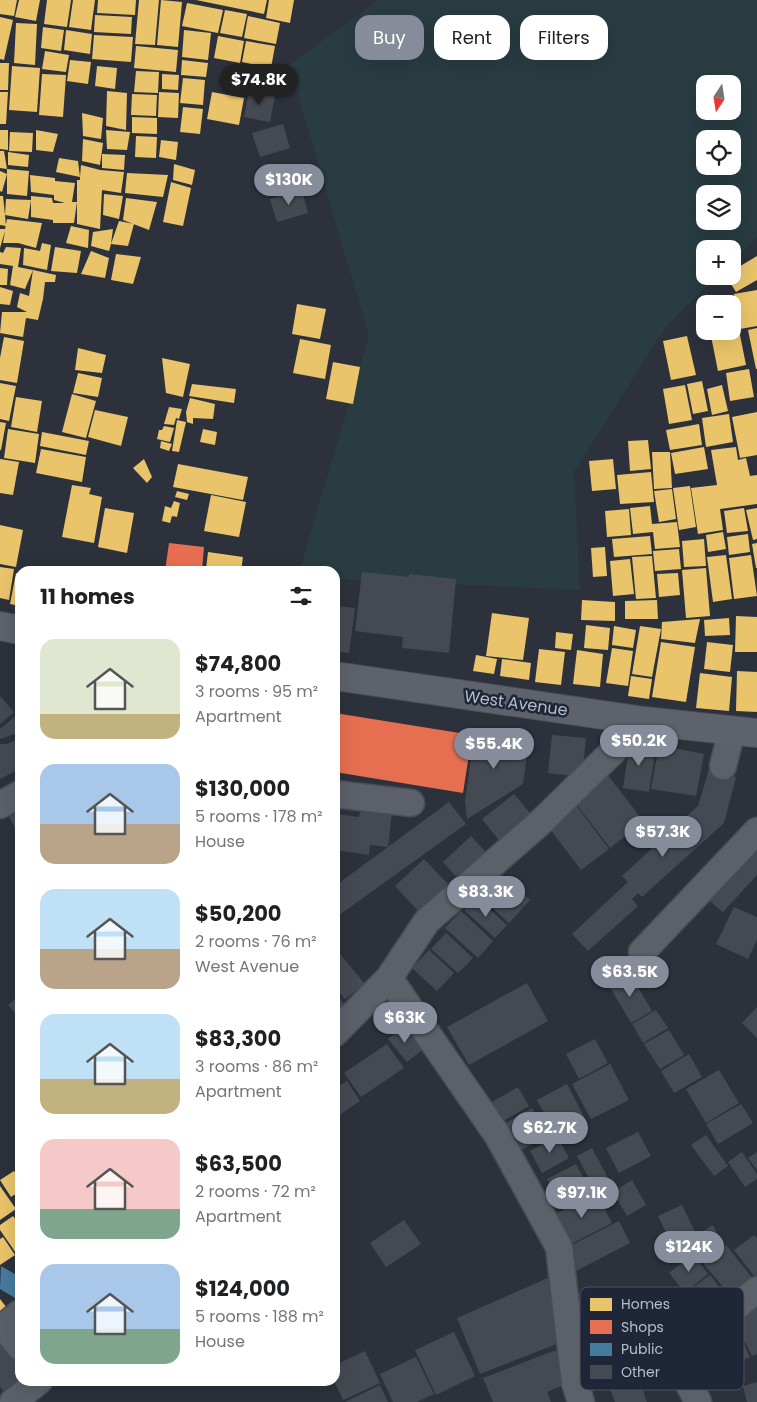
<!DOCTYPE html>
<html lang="en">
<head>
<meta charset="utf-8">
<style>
	:root { --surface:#fff; --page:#f2f2f2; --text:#202124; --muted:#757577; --accent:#868c9a }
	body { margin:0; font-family:Poppins,sans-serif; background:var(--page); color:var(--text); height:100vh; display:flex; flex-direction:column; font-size:19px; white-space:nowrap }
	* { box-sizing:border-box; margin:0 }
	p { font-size:16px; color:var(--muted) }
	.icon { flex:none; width:28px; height:28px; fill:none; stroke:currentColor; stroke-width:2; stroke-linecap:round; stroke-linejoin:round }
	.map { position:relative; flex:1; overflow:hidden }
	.drawer { position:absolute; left:15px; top:566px; width:325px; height:820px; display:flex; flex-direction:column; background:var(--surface); border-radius:15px; box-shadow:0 5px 20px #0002 }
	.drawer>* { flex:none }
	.guide { position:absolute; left:355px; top:15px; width:326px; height:45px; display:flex; gap:10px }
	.needle { width:32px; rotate:192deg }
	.controls { position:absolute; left:696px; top:75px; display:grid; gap:10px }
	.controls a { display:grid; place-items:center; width:45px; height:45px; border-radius:10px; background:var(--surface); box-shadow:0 5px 20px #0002; font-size:25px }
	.price { position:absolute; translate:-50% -42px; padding:0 11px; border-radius:18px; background:var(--accent); color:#fff; font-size:16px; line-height:32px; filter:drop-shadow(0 1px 2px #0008) }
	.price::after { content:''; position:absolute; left:50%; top:30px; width:15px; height:11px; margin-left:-8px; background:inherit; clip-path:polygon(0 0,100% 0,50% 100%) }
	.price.selected { background:#222; color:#fff }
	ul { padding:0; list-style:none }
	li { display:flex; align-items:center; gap:15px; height:125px; padding:0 25px }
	li span { display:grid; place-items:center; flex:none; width:140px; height:100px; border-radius:15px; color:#555 }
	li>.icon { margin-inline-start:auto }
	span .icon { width:60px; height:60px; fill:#fffc; stroke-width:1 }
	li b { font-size:21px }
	h2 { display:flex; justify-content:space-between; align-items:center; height:60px; padding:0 25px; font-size:21px }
	.chip { padding:0 18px; border-radius:15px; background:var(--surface); box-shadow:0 5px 20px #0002; font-size:18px; line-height:45px }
	.chip.selected { background:var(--accent); color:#fff }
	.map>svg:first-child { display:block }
	.green { fill:#283c42; fill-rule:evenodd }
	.homes { fill:#e9c46a }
	.shops { fill:#e76f51 }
	.public { fill:#457b9d }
	.building { fill:#454a52 }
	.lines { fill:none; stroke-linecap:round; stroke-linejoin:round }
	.minor-casing { stroke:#484c54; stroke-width:29 }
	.major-casing { stroke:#4a4e58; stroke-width:30 }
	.minor { stroke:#5c6069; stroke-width:26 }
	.major { stroke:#5e626b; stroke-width:28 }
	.labels { text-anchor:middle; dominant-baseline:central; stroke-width:5; stroke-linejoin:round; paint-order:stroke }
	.street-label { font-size:16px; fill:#b6bdcc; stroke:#1e2637 }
	.key { fill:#1e2637; stroke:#4c5364; stroke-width:1 }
	.key-label { font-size:14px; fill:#b6bdcc }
</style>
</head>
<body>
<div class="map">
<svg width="757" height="1402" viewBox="0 0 757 1402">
	<rect width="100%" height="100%" fill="#2c313c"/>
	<path class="green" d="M378 0H757V237L733 261 732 249H705V276H717L665 328 574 472 580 590 335 579V571H299L369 336 289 65ZM705 84H732V111H705ZM705 139H732V166H705ZM705 194H732V221H705Z"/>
	<path class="homes" d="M0 0H17L14 16 0 14Z
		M19 0H40L36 21 15 17Z
		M47 0H71L67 27 44 24Z
		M73 0H95L91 30 69 27Z
		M98 0H136L135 15 97 13Z
		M139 0H159L155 45 135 44Z
		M161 0 182 2 178 47 157 45Z
		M196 0H267L264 14Z
		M269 0H294L290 23 266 18Z
		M187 3 223 10 218 33 182 26Z
		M225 10 247 14 242 37 220 33Z
		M95 15 132 17 131 34 94 32Z
		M248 16 280 23 276 44 244 38Z
		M0 17 13 20 4 60 0 59Z
		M16 23 37 24 35 65 14 63Z
		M43 27 64 30 61 51 41 48Z
		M66 30 92 34 90 54 64 50Z
		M184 30 211 33 208 60 182 57Z
		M94 35 133 37 131 62 92 59Z
		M218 36 244 41 240 63 214 58Z
		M246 41 275 46 271 68 242 62Z
		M136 46 178 50 176 72 134 68Z
		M45 51 69 55 66 72 42 69Z
		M70 60 91 62 88 84 67 81Z
		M182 60 208 63 206 77 181 75Z
		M0 63H9L8 90H0Z
		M12 66 40 68 37 112 9 110Z
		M97 66 117 68 115 89 95 86Z
		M258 68 280 72 277 93 254 89Z
		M136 71 159 72 158 93 134 92Z
		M42 74 66 75 63 117 39 115Z
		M162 74 179 75 178 90 162 89Z
		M183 78 205 80 203 105 180 103Z
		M107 91 127 93 126 130 106 126Z
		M0 92H8L6 124H0Z
		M159 92 179 93 178 118 158 117Z
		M212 92 244 98 239 125 207 119Z
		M132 94 157 95 156 116 131 115Z
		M183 107 203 109 200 134 180 132Z
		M82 113 103 118 101 139 83 136Z
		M132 117 157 118V134L132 133Z
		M0 130H8V150L0 149Z
		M36 130 58 134 53 152 36 150Z
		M106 130 130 132 127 150 107 149Z
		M10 132 33 133 32 152 9 151Z
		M136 136 157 137 156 158 135 157Z
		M83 139 103 143 100 165 82 161Z
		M161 140 178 142 176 160 159 157Z
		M0 151H4L7 169 0 168Z
		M8 152 29 155 28 167 8 165Z
		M102 154 125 155 124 170 102 168Z
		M59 158 78 161 80 177 81 165 100 170 124 172 121 193 102 190 100 229 77 224V180H80V177L56 172Z
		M174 164 195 170 192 185 173 180Z
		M7 169 29 171 27 196 7 194Z
		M0 171 7 174 2 192 0 191Z
		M127 173 168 175 163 197 125 193Z
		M30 175 55 178V181L75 183 72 202H77L74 223H53V220L31 217V200L28 219 5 215 6 226 0 225V196H3L5 215 6 199 31 200V196L52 198 53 203H65L54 200V195L31 192Z
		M171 182 191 188 183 226 163 222Z
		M104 194 123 196 119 219 103 215Z
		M126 198 157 202 149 230 123 220Z
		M7 219 42 223 36 248 18 243H3L5 231 0 248V229H5Z
		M119 221 134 224 128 246 111 244 109 251 91 246 93 232 113 229 111 244Z
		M71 226 89 230 88 248 66 243Z
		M42 243 51 245 47 270 23 265 24 248 40 251Z
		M6 247 21 248 18 267 33 270 25 289 10 285 13 266 0 264V252L3 253Z
		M55 247 81 251 77 273 51 271Z
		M91 251 109 258 105 278 81 274Z
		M116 254 141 257 133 284 111 280Z
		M757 256V280L736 292 726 276H732V271Z
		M0 268 8 269 7 285H0Z
		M33 270 56 275 55 282H45L43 299 38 320 26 318 23 337 0 333 2 312H27L17 307 20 293 29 296Z
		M0 287 13 291 10 305 0 304Z
		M757 290V326L740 329 734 294Z
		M297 304 326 309 320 339 292 334Z
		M736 315 746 365 718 371 710 331H732V316Z
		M757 328V369H756L748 330Z
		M687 336 696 375 671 380 663 341Z
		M4 337 24 341 17 383 0 380V358Z
		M300 339 331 345 325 379 293 373Z
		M78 348 106 355 102 373 75 370Z
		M162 358 190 364 183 397 166 393Z
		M333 362 360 367 353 404 326 399Z
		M749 369 754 397 730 401 726 373Z
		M78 373 102 378 98 397 73 393Z
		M702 381 708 411 693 414 687 384Z
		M0 383 16 386 9 421 0 419Z
		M192 384 236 389 234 403 189 396Z
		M685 385 692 420 669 424 663 389Z
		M722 385 728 411 712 415 707 389Z
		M72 394 96 401 86 438 62 432Z
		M16 397 42 401 37 432 11 427Z
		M190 398 215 404 213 419 193 418V424L187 422 186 412Z
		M169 407 182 409 179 419 176 418 174 425 164 424Z
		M95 410 128 417 121 446 88 437Z
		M757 412V455L740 458 732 417Z
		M729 414 733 442 706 447 702 418Z
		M177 420 186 422 179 452 172 451Z
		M0 422 6 423 1 450H0Z
		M699 424 702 445 670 450 666 430Z
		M164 426 174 428 170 442 157 439 159 430H162Z
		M8 429 39 434 35 463 4 458Z
		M203 429 217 432 215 445 200 442Z
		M42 432 89 441 86 455 40 446Z
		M648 440 651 469 630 471 628 441Z
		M161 441 172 444 169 451 160 448Z
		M704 447 708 469 675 474 671 453Z
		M736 447 738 460 746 458 750 476 757 475V504L720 509 723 530 698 534 691 488 717 485 711 450Z
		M41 449 86 457 82 482 36 473Z
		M652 452H670L672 488 654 489Z
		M0 459 19 462 13 495 0 493Z
		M144 459 152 477 147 483 133 468Z
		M613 459 616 489 592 491 589 461Z
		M178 464 248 477 243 500 173 487Z
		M651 472 654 502 620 504 617 475Z
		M72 485 91 488 89 494 102 497 94 543 62 537Z
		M690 486 696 527 679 530 673 488Z
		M672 489 676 519 659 522 654 491Z
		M177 491 189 494 187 500 175 497Z
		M211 495 246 502 239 537 204 531Z
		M174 501 180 503 177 517 172 516 170 523 162 521 165 506 171 508Z
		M650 506 652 524 677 522 680 547 655 549 653 532 633 534 630 508Z
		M105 508 134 513 127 553 98 547Z
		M744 508 748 531 727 533 724 511Z
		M757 508V539L753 540 746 510Z
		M629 509 631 535 607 537 605 511Z
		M0 525 23 530 16 567 0 564Z
		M723 532 726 549 708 552 706 535Z
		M748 534 750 552 729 555 727 537Z
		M650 536 652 554 614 557 612 539Z
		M704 539 706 566 684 567 682 541Z
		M757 543V568H756L752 544Z
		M605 547 607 576 593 577 591 548Z
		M679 549 681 569 655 571 653 551Z
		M208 552 243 557 241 571 206 569Z
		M726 555 732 599 713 602 707 557Z
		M751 555 757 596 734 599 729 558Z
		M652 556 656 598 636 599 632 557Z
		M630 559 634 594 613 596 610 561Z
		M65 566 90 570V571H63Z
		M0 567 14 569 9 600 0 598Z
		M706 568 710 616 686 618 682 570Z
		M16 573 20 574V606L10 604Z
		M678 573 680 595 659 597 657 574Z
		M582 600 615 602V621L581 620Z
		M657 600 658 619H625V601Z
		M492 613 529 618 523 660 486 656Z
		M736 616 757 617V652H735Z
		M729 618 730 635 705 636 704 620Z
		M700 619 695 643 661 639 662 622Z
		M586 625 610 628 608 650 584 648Z
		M614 626 636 630 633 648 612 645Z
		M640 626 661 629 652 677 632 674Z
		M556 632 573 634 571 650 555 648Z
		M661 642 695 647 686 702 652 697Z
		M707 642 733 645 730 672 704 669Z
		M612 648 633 651 628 686 606 683Z
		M539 649 565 652 561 685 535 682Z
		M577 650 603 654 600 687 573 684Z
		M476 655 497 659 494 674 473 671Z
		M502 659 531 663 529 680 500 676Z
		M737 671 757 672V712L736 711Z
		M700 673 732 677 729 711 696 708Z
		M631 676 652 679 649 699 628 696Z
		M14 1171 20 1180V1191L11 1197 0 1180Z
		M0 1186 16 1209 0 1220Z
		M13 1216 20 1225V1254L18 1256 0 1230V1225Z
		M3 1237 15 1255 0 1265V1239Z
		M0 1299 7 1308 0 1313Z"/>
	<path class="shops" d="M169 543 204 547 202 571H165Z
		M335 713 472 735 463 793 335 772Z"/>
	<path class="public" d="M1 1266 20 1277V1301L0 1289Z"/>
	<path class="building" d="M249 91 275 96 270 122 244 117Z
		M283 124 290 148 260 157 252 133Z
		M302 190 308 213 277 222 270 199Z
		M362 572 409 577V574L456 579 449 653 402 648 403 637 355 631Z
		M335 606 355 608 349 653 335 651Z
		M0 696 14 712 0 724Z
		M18 714 20 717V732L0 739V729Z
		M475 732 529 740 523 784 467 819 465 801Z
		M552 735 586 738 582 777 548 773Z
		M20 738V769L0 779V744H7Z
		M630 742 656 747 649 792 623 788Z
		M659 745 704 754 696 796 651 789Z
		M709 769 736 777 724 823 642 897 638 893 632 899 638 906 588 951 572 934 628 882 622 876 698 806Z
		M607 774 644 822 610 848 573 800Z
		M514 794 534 818 502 844 482 819Z
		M572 800 609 849 581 870 544 821Z
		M335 802H338L337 814 359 817 361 808 392 812 388 847 370 845 369 855 335 850Z
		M449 802 466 824 335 918V886Z
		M20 811V837L9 817Z
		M471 836 490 857 462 883 443 862Z
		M757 841V875L723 912 705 897Z
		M424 859 449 885 419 912 395 886Z
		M497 870 530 900 509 923 476 893Z
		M476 897 507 925 495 938 464 910Z
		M734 907 757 917V940L748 959 716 944Z
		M461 911 493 941 478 958 445 928Z
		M446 933 473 958 458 973 431 949Z
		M429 950 454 973 437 991 412 968Z
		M340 954 365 984 345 999 335 987V958Z
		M629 972 652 1011 631 1023 608 984Z
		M527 983 548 1021 469 1065 447 1027Z
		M335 993 348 1009 335 1020Z
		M20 995V1019L8 1005Z
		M757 1007V1038L742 1023Z
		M656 1010 668 1028 643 1043 632 1024Z
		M404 1027 422 1050 407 1062 388 1039Z
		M669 1030 684 1055 660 1069 644 1044Z
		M595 1039 608 1063 579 1079 566 1054Z
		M387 1044 404 1068 361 1097 344 1073Z
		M689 1054 702 1077 674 1093 661 1071Z
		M610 1064 629 1100 591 1119 572 1084Z
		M719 1070 739 1103 706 1123 686 1089Z
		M347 1081 360 1101 335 1118V1089Z
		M567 1084 585 1119 556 1135 537 1100Z
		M518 1087 529 1106 498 1124 487 1105Z
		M741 1104 753 1123 718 1144 706 1124Z
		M532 1108 548 1135 516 1153 501 1126Z
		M638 1132 651 1156 619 1173 606 1148Z
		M706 1135 728 1166 714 1176 691 1145Z
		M557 1136 569 1158 542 1173 530 1151Z
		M592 1148 608 1178 593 1186 577 1156Z
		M742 1152 757 1174V1179L745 1187 728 1162Z
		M757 1152V1170L748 1158Z
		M576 1164 589 1188 559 1203 547 1179Z
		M632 1180 646 1205 627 1216 613 1192Z
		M596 1193 612 1223 569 1245 553 1215Z
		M682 1205 696 1234 672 1245 658 1216Z
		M404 1220 421 1244 386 1267 370 1243Z
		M619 1221 630 1243 574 1272 562 1250Z
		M713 1225 723 1244 699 1257 689 1239Z
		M754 1235 757 1238V1280L734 1250Z
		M726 1245 757 1284 736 1302 703 1263Z
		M693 1254 708 1274 685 1293 669 1273Z
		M710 1275 734 1306 715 1321 690 1290Z
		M548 1278 559 1343 480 1374 457 1318Z
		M757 1304V1354L752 1356 732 1316Z
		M732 1319 750 1357 724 1369 705 1332Z
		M454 1332 475 1376 436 1395 415 1350Z
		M1 1341 20 1365V1381L8 1397 0 1387V1342Z
		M556 1350 569 1383 547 1392 551 1402H493L483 1378Z
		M365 1351 380 1383 343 1400 334 1381 335 1365Z
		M416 1357 434 1394 417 1402H393L380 1374Z
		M638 1376 647 1402H615L609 1386Z
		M757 1382V1402H747L743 1386Z
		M380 1385 388 1402H345Z"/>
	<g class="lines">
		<g class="minor-casing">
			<path id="minor" d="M723 766 732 730
				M335 794 411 803
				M0 805 20 794
				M642 952 757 831
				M389 978 498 1136 559 1247 575 1383 581 1402
				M335 1033 389 978 427 921 543 820 644 721
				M20 1313 8 1323 6 1329 20 1347
				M668 1343 698 1402
				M575 1383 713 1325 757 1290
				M13 1402 39 1381"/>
		</g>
		<g class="major-casing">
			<path id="major" d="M0 626 20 630
				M335 676 644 721 757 733"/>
		</g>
		<use href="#minor" class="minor"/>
		<use href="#major" class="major"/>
	</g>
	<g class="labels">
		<g class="street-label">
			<text transform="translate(516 703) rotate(8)">West Avenue</text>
		</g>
	</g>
	<rect x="580" y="1287" width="164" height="103" rx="8" class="key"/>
	<rect x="590" y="1298" width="22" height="13" fill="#e9c46a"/>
	<rect x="590" y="1320" width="22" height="14" fill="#e76f51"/>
	<rect x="590" y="1343" width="22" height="13" fill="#457b9d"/>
	<rect x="590" y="1365" width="22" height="14" fill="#454a52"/>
	<g class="key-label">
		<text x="621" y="1309">Homes</text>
		<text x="621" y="1332">Shops</text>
		<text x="621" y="1354">Public</text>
		<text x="621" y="1377">Other</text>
	</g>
</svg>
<div class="controls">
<a><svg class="needle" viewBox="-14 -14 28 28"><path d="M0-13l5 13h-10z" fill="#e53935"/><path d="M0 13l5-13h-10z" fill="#757577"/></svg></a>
<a><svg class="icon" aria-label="locate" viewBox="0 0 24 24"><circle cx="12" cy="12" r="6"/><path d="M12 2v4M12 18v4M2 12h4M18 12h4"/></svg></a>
<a><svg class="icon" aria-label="layers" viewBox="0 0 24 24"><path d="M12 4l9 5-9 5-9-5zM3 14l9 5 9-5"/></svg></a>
<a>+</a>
<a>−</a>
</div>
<b class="price selected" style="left:259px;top:106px">$74.8K</b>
<b class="price" style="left:289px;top:206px">$130K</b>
<b class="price" style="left:639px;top:767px">$50.2K</b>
<b class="price" style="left:494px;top:770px">$55.4K</b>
<b class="price" style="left:663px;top:858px">$57.3K</b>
<b class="price" style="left:486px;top:918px">$83.3K</b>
<b class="price" style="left:630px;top:998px">$63.5K</b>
<b class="price" style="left:405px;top:1044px">$63K</b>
<b class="price" style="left:550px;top:1154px">$62.7K</b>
<b class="price" style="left:582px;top:1219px">$97.1K</b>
<b class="price" style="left:689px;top:1273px">$124K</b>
<div class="guide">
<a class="chip selected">Buy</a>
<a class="chip">Rent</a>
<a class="chip">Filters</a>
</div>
<section class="drawer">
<h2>11 homes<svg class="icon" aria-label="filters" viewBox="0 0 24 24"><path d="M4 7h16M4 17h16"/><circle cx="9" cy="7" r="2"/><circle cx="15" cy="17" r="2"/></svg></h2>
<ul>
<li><span style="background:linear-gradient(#dfe7d0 75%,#c2b280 0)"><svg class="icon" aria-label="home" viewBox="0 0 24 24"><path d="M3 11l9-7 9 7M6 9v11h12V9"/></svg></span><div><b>$74,800</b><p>3 rooms · 95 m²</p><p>Apartment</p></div></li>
<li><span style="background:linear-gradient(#a9c7e8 60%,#b9a48a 0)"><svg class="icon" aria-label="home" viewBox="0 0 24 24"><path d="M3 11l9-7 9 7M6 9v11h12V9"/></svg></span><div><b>$130,000</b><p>5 rooms · 178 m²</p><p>House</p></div></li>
<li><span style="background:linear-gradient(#bfe0f5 60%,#b9a48a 0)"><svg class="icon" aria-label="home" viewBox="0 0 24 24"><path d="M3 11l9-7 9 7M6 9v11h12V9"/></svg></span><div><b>$50,200</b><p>2 rooms · 76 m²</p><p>West Avenue</p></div></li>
<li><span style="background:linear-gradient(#bfe0f5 65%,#c2b280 0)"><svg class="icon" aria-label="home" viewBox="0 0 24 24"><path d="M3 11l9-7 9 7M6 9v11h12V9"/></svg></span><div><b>$83,300</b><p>3 rooms · 86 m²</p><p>Apartment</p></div></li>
<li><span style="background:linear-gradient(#f6c9c9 70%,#7fa58c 0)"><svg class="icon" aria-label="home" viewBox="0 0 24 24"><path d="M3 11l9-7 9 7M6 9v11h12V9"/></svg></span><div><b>$63,500</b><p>2 rooms · 72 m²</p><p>Apartment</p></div></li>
<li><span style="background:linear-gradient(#a9c7e8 65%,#7fa58c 0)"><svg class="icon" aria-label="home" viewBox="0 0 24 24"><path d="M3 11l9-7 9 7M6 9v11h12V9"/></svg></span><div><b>$124,000</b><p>5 rooms · 188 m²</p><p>House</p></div></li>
</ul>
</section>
</div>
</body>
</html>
